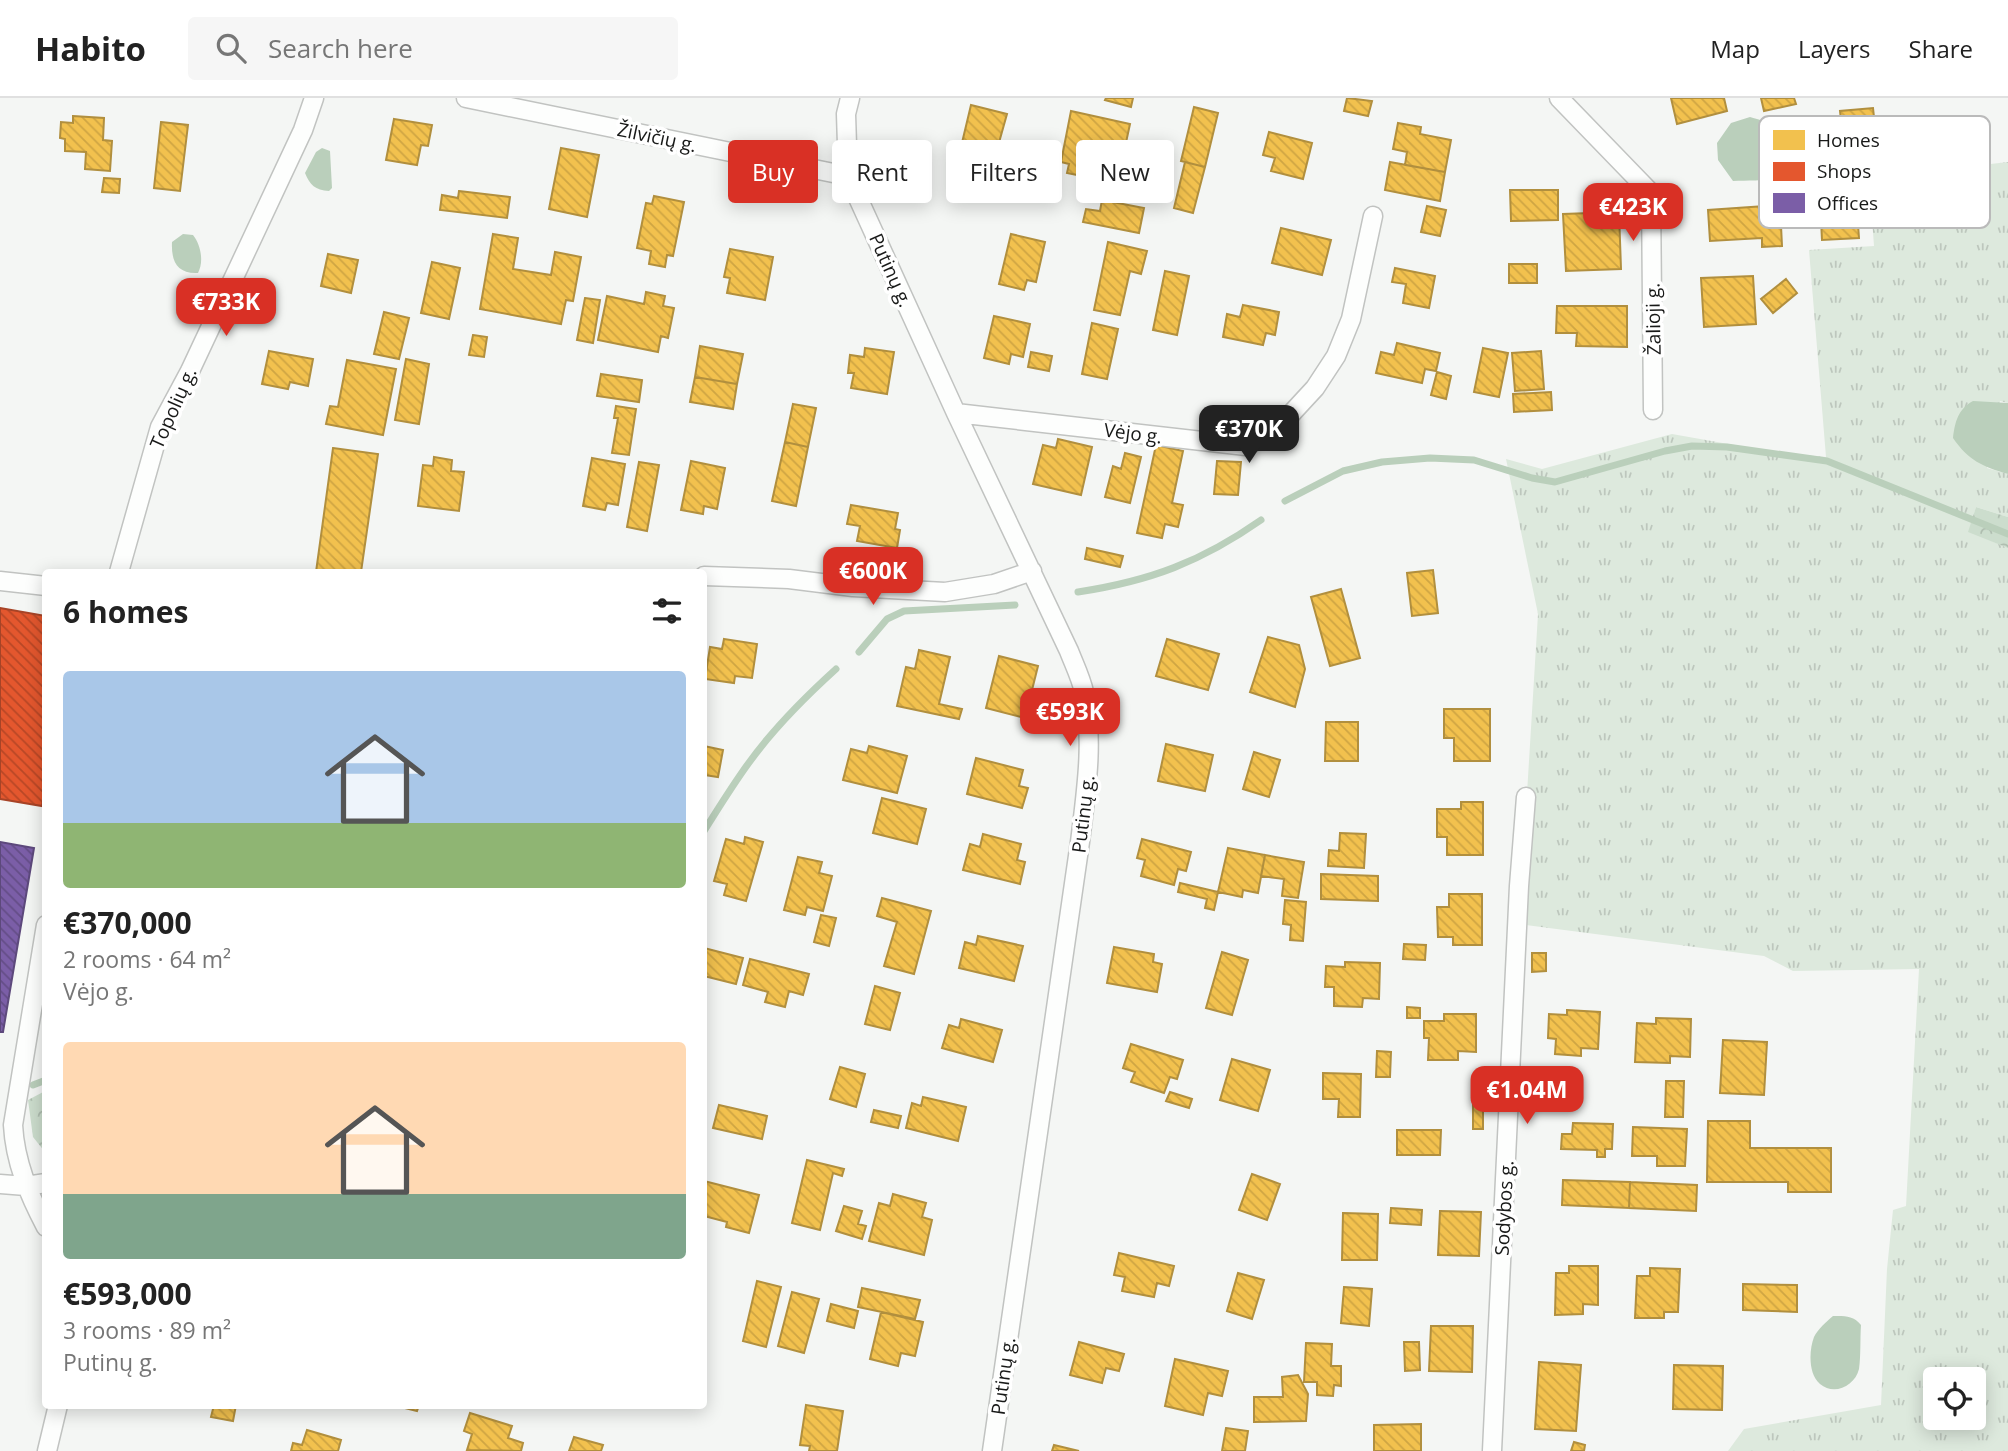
<!DOCTYPE html>
<html lang="en">
<head>
<meta charset="utf-8">
<style>
	:root { --surface:#fff; --page:#f6f6f6; --text:#222; --muted:#767676; --line:#e0e0e0; --accent:#d93025 }
	body { margin:0; font-family:"Open Sans",sans-serif; background:var(--page); color:var(--text); height:100vh; display:flex; flex-direction:column; font-size:26px; white-space:nowrap }
	* { box-sizing:border-box; margin:0 }
	p { font-size:23px; color:var(--muted) }
	.icon { flex:none; width:38px; height:38px; fill:none; stroke:currentColor; stroke-width:2; stroke-linecap:round; stroke-linejoin:round }
	.map { position:relative; flex:1; overflow:hidden }
	.drawer { position:absolute; left:42px; top:471px; width:665px; height:840px; display:flex; flex-direction:column; background:var(--surface); border-radius:7px; box-shadow:0 4px 18px #0003 }
	.drawer>* { flex:none }
	.banner { position:absolute; left:728px; top:42px; width:665px; height:63px; display:flex; gap:14px }
	.buttons { position:absolute; left:1923px; top:1269px; display:grid; gap:14px }
	.buttons a { display:grid; place-items:center; width:63px; height:63px; border-radius:7px; background:var(--surface); box-shadow:0 4px 18px #0003; font-size:35px }
	.price { position:absolute; translate:-50% -60px; padding:0 16px; border-radius:14px; background:var(--accent); color:#fff; font-size:23px; line-height:46px; filter:drop-shadow(0 2px 4px #0008) }
	.price::after { content:''; position:absolute; left:50%; top:42px; width:21px; height:16px; margin-left:-10px; background:inherit; clip-path:polygon(0 0,100% 0,50% 100%) }
	.price.selected { background:#222; color:#fff }
	ul { padding:0; list-style:none }
	li { display:grid; align-content:center; gap:14px; height:371px; padding:0 21px }
	li span { display:grid; place-items:center; height:217px; border-radius:7px; color:#555 }
	li>.icon { margin-inline-start:auto }
	span .icon { width:126px; height:126px; fill:#fffc; stroke-width:1 }
	li b { font-size:30px }
	h2 { display:flex; justify-content:space-between; align-items:center; height:84px; padding:0 21px; font-size:30px }
	.tag { padding:0 24px; border-radius:7px; background:var(--surface); box-shadow:0 4px 18px #0003; font-size:24px; line-height:63px }
	.tag.selected { background:var(--accent); color:#fff }
	header { display:flex; align-items:center; gap:42px; box-sizing:border-box; height:98px; padding:0 35px; background:var(--surface); border-bottom:2px solid var(--line) }
	header strong { font-size:33px }
	nav { display:flex; gap:38px; margin-inline-start:auto; font-size:24px }
	.search { width:490px; height:63px; background:var(--page); display:flex; align-items:center; gap:18px; box-sizing:border-box; padding:0 24px; border-radius:7px; color:var(--muted); font-size:26px }
	.map>svg:first-child { display:block }
	.grass { fill:url(#grass-tufts); fill-rule:evenodd }
	.forest { fill:url(#forest-crowns) }
	.water { fill:#bacfbb }
	.homes { fill:url(#homes-back-hatch); stroke:#b18f3e; stroke-width:2 }
	.shops { fill:url(#shops-back-hatch); stroke:#a74427; stroke-width:2 }
	.offices { fill:url(#offices-back-hatch); stroke:#5d497c; stroke-width:2 }
	.lines { fill:none; stroke-linecap:round; stroke-linejoin:round }
	.stream { stroke:#bacfbb; stroke-width:7 }
	.street-casing { stroke:#c1c3c1; stroke-width:21 }
	.street { stroke:#fdfefd; stroke-width:18 }
	.labels { text-anchor:middle; dominant-baseline:central; stroke-width:7; stroke-linejoin:round; paint-order:stroke }
	.street-label { font-size:19px; fill:#181918; stroke:#fff }
	.key { fill:#fff; stroke:#bababa; stroke-width:2 }
	.key-label { font-size:19px; fill:#181918 }
</style>
</head>
<body>
<header>
<strong>Habito</strong>
<div class="search"><svg class="icon" aria-label="search" viewBox="0 0 24 24"><circle cx="10" cy="10" r="6"/><path d="M15 15l6 6"/></svg>Search here</div>
<nav><a>Map</a><a>Layers</a><a>Share</a></nav>
</header>
<div class="map">
<svg width="2008" height="1353" viewBox="0 0 2008 1353">
	<defs>
		<pattern id="grass-tufts" width="24" height="20" patternUnits="userSpaceOnUse" patternTransform="scale(1.75)"><rect width="24" height="20" fill="#dde9dd"/><path d="M3 7l-1-3M5 7V3M7 7l1-3M15 17l-1-3M17 17v-4M19 17l1-3" fill="none" stroke="#bdc7bd"/></pattern>
		<pattern id="forest-crowns" width="20" height="18" patternUnits="userSpaceOnUse" patternTransform="scale(1.75)"><rect width="20" height="18" fill="#ccddcd"/><path d="M2 6a3 3 0 1 1 6 0M12 15a3 3 0 1 1 6 0" fill="none" stroke="#aebdaf"/></pattern>
		<pattern id="homes-back-hatch" width="6" height="6" patternUnits="userSpaceOnUse" patternTransform="scale(1.75)"><rect width="6" height="6" fill="#f2c14e"/><path d="M-1 5l2 2M0 0l6 6M5-1l2 2" fill="none" stroke="#cfa543"/></pattern>
		<pattern id="shops-back-hatch" width="6" height="6" patternUnits="userSpaceOnUse" patternTransform="scale(1.75)"><rect width="6" height="6" fill="#e4572e"/><path d="M-1 5l2 2M0 0l6 6M5-1l2 2" fill="none" stroke="#b84726"/></pattern>
		<pattern id="offices-back-hatch" width="6" height="6" patternUnits="userSpaceOnUse" patternTransform="scale(1.75)"><rect width="6" height="6" fill="#7b5ea7"/><path d="M-1 5l2 2M0 0l6 6M5-1l2 2" fill="none" stroke="#644d87"/></pattern>
	</defs>
	<rect width="100%" height="100%" fill="#f4f6f4"/>
	<path class="grass" d="M2008 64V305L2000 303 1987 370 2008 376V419L1976 409 1969 433 2008 450V1353H1728L1744 1331 1881 1307 1887 1171 1893 1112 1906 1108 1919 871 1793 873 1764 858 1519 826 1538 516 1506 361 1542 371 1672 336 1779 355 1826 359 1809 152 1874 148 1869 80ZM1936 1281H1974V1320H1936Z"/>
	<path class="forest" d="M1976 409 2008 419V450L1968 434Z
		M45 993V1054L33 1039 28 1002Z"/>
	<path class="water" d="M1750 19C1756 21 1766 23 1771 27 1784 39 1799 69 1777 78 1765 84 1746 82 1733 83L1718 62 1717 45 1731 25Z
		M322 50 330 53 332 90 329 93C315 92 310 87 305 75L316 54Z
		M183 136 193 137C201 147 204 164 198 175 177 176 171 163 172 144Z
		M1973 303 2008 305V376C1983 369 1968 362 1953 340 1955 324 1958 311 1973 303Z
		M1833 1218C1844 1218 1853 1217 1861 1227 1860 1241 1861 1257 1859 1271 1855 1288 1834 1298 1820 1286 1808 1276 1809 1252 1814 1239 1818 1231 1826 1224 1833 1218Z"/>
	<path class="homes" d="M1106 0H1133L1131 9 1105 2Z
		M1347 0 1372 3 1368 18 1344 13Z
		M1671 0H1724L1727 13 1677 26Z
		M1761 0H1794L1796 6 1764 13Z
		M971 7 1007 16 998 48 988 46 985 55 961 49Z
		M1194 9 1218 15 1205 69 1181 63Z
		M1873 10 1877 46 1844 50 1840 13Z
		M1071 13 1130 26 1122 63 1091 56 1087 79 1067 75 1069 66 1061 64Z
		M73 18 104 20 103 42 112 43 110 73 85 71 86 54 65 53V41L60 40 61 24 73 25Z
		M394 21 432 27 428 48 421 47 417 67 386 62Z
		M161 24 188 27 180 93 154 90Z
		M1398 25 1421 29 1420 36 1451 42 1445 74 1405 67 1407 54 1393 51Z
		M1269 34 1312 45 1303 81 1271 73 1275 60 1263 57Z
		M561 50 599 57 587 119 549 111Z
		M1185 64 1205 69 1193 115 1174 110Z
		M1390 64 1445 74 1440 103 1385 92Z
		M104 80 120 81 119 95 102 94Z
		M1510 92H1558V122L1511 123Z
		M459 93 510 99 507 120 440 112 442 97 458 100Z
		M654 98 684 104 673 158 667 157 665 169 649 166 651 153 637 150 646 105 652 106Z
		M1856 99 1859 140 1822 142 1820 102Z
		M1102 102 1144 110 1139 135 1083 124 1086 111 1100 113Z
		M1780 107 1782 148 1762 149V140L1710 143 1708 112Z
		M1427 108 1446 112 1440 138 1421 134Z
		M1619 114 1621 171 1566 173 1563 116Z
		M1281 130 1331 142 1322 177 1272 165Z
		M493 136 518 140 513 171 551 177 555 154 581 159 573 203 566 202 561 226 480 211Z
		M1011 136 1045 144 1036 184 1027 182 1024 192 999 186Z
		M1108 144 1147 153 1141 176 1130 173 1120 217 1094 212Z
		M730 151 773 159 765 202 727 195 730 180 724 179Z
		M328 156 358 162 351 195 321 188Z
		M432 164 460 170 449 221 421 215Z
		M1509 166H1537V185H1509Z
		M1395 170 1435 178 1429 210 1403 205 1406 186 1392 184Z
		M1165 173 1189 178 1177 237 1153 232Z
		M1753 178 1756 226 1704 229 1701 180Z
		M1786 181 1797 195 1773 215 1761 201Z
		M646 194 665 198 663 208 674 210 668 240 661 238 658 254 598 242 607 198 644 206Z
		M585 200 600 202 593 245 577 242Z
		M1243 207 1279 214 1275 237 1266 235 1263 247 1223 239 1227 216 1240 219Z
		M1557 208H1627V249L1576 248 1577 235H1556Z
		M384 214 409 220 399 261 374 256Z
		M994 218 1030 226 1023 259 1011 256 1009 266 984 260Z
		M1092 225 1118 231 1107 281 1082 276Z
		M473 237 487 239 484 259 469 257Z
		M1397 245 1440 255 1436 273 1425 271 1422 285 1376 275 1381 254 1394 257Z
		M700 248 743 256 737 286 695 279Z
		M865 250 894 254 887 296 851 290 854 275H848L850 257 864 259Z
		M1483 250 1508 255 1499 299 1474 294Z
		M269 253 313 261 308 288 290 284 288 291 262 286Z
		M1541 253 1544 291 1515 293 1512 255Z
		M1031 254 1052 258 1049 273 1028 269Z
		M406 261 429 266 419 326 395 322Z
		M347 262 396 271 383 337 326 326 330 308 338 309Z
		M1437 274 1451 278 1446 301 1431 297Z
		M601 276 642 282 639 304 597 298Z
		M695 279 737 286 733 311 690 304Z
		M1551 294 1552 312 1514 314 1513 296Z
		M793 306 816 310 808 349 785 344Z
		M616 308 636 311 629 357 612 355 618 320H614Z
		M1058 341 1092 349 1081 397 1033 386 1043 347 1056 350Z
		M785 344 808 349 796 408 772 403Z
		M1156 347 1183 353 1172 405 1183 407 1178 429 1165 426 1162 440 1137 435Z
		M333 350 378 356 361 474H316Z
		M1125 355 1141 359 1130 405 1105 399 1113 368 1121 371Z
		M434 359 452 362 451 373 464 374 459 413 418 408 423 367 433 368Z
		M592 360 625 366 618 407 607 405 605 412 583 408Z
		M691 363 725 370 717 411 704 408 703 416 681 412Z
		M1217 363 1241 364 1238 397 1214 396Z
		M639 364 659 367 647 433 627 429Z
		M851 407 898 415 895 431 900 432 897 450 857 443 860 428 847 426Z
		M1087 450 1123 458 1120 469 1085 461Z
		M1433 472 1438 515 1412 518 1407 475Z
		M1341 491 1360 560 1330 568 1311 499Z
		M1268 539 1299 547 1305 571 1295 609 1250 594Z
		M724 541 757 546 752 580 735 578 734 585 705 581 710 549 722 551Z
		M1167 541 1219 556 1208 592 1156 578Z
		M919 552 950 559 939 606 962 611 959 621 897 608 906 569 915 571Z
		M999 558 1038 568 1025 620 986 610Z
		M1444 611H1490V663H1454V640H1444Z
		M1326 624H1358V663H1325Z
		M1166 646 1213 657 1205 693 1158 683Z
		M704 648 723 652 718 679 704 677Z
		M869 648 907 658 897 695 843 682 851 651 867 655Z
		M1254 654 1280 662 1269 699 1243 691Z
		M976 660 1023 672 1019 688 1028 690 1022 710 967 696Z
		M882 700 926 711 917 746 873 735Z
		M1461 704H1483V757H1447V739H1437V711H1461Z
		M1340 735 1366 736 1364 770 1328 768 1329 752 1339 753Z
		M983 736 1021 746 1017 762 1025 764 1020 786 963 772 970 746 980 749Z
		M745 739 763 744 746 803 724 797 727 786 714 783 726 741 744 746Z
		M1142 741 1191 754 1186 773 1178 771 1174 787 1141 778 1145 762 1137 760Z
		M1228 750 1265 757 1258 795 1243 792 1242 799 1218 794Z
		M1265 757 1304 764 1298 800 1282 798 1284 781 1261 778Z
		M798 759 822 764 819 775 832 778 823 813 807 809 805 817 784 812Z
		M1321 776 1378 778V803L1321 801Z
		M1180 785 1218 794 1214 812 1205 810 1207 801 1178 794Z
		M1449 796H1482V847H1453V839H1438L1437 809H1449Z
		M882 800 931 813 914 876 884 868 897 824 877 818Z
		M1285 802 1306 804 1303 843 1290 842 1291 827 1283 826Z
		M821 817 836 820 829 848 814 844Z
		M978 838 1023 848 1014 883 959 870 965 844 976 847Z
		M1404 846 1426 847 1425 862 1403 861Z
		M1114 849 1154 856 1153 864 1162 866 1157 894 1107 885Z
		M704 850 743 860 736 886 704 878V879Z
		M1222 854 1248 862 1232 917 1206 910Z
		M1532 855H1546V873L1532 874Z
		M750 861 809 876 803 897 789 893 785 909 765 904 768 894 743 887Z
		M1345 864 1380 865 1379 901 1363 900 1362 909 1334 908V889H1325L1326 868 1345 869Z
		M875 888 900 895 890 932 865 926Z
		M1407 909 1420 910V920H1407Z
		M1567 912 1600 914 1598 951 1581 950V958L1555 956 1556 941 1548 940 1549 916 1567 917Z
		M1444 916H1476V954L1458 953V962H1428L1429 940H1424V923H1444Z
		M1656 920 1691 921 1690 959 1670 958V965L1635 964 1637 925 1656 926Z
		M961 921 1002 932 993 964 942 950 949 927 959 930Z
		M1723 942 1767 944 1764 997 1720 995Z
		M1131 946 1183 962 1177 981 1170 979 1164 995 1131 984 1135 974 1123 970Z
		M1377 953 1391 954 1390 979H1376Z
		M1232 961 1270 972 1258 1013 1220 1002Z
		M840 969 865 976 856 1009 830 1001Z
		M1323 975 1361 976 1360 1019H1338L1339 1001H1323Z
		M1666 983H1684L1683 1019H1665Z
		M1170 994 1192 1001 1189 1010 1166 1003Z
		M923 999 966 1009 958 1043 906 1030 912 1005 921 1008Z
		M1473 1004H1483V1031H1473Z
		M719 1007 767 1018 762 1041 713 1030Z
		M874 1012 901 1018 898 1030 871 1024Z
		M1708 1023H1750V1050H1831V1094H1788V1084H1707Z
		M1573 1025 1613 1026 1612 1051H1605V1059H1597V1052L1561 1051 1562 1036H1572Z
		M1633 1029 1687 1031 1685 1068H1657V1058H1632Z
		M1397 1032H1441L1440 1057H1397Z
		M807 1062 844 1071 842 1078 833 1075 820 1132 792 1125Z
		M1252 1076 1280 1086 1267 1122 1239 1112Z
		M1563 1082 1630 1084 1629 1110 1562 1107Z
		M704 1083 759 1097 749 1135 726 1129 727 1124 704 1118Z
		M1630 1084 1697 1087 1696 1113 1629 1110Z
		M893 1096 926 1105 922 1119 932 1122 924 1157 869 1143 879 1105 890 1108Z
		M844 1108 862 1113 858 1126 866 1128 862 1141 836 1133Z
		M1391 1110 1422 1112 1421 1127 1390 1125Z
		M1440 1113 1481 1114 1479 1158 1438 1157Z
		M1343 1115 1378 1116 1377 1162H1342Z
		M1119 1155 1174 1168 1169 1188 1157 1185 1154 1199 1122 1193 1125 1179 1114 1177Z
		M1569 1168H1598V1207L1583 1206V1216L1555 1217 1556 1175H1569Z
		M1650 1170 1680 1171 1678 1214H1664V1220H1635L1637 1178H1650Z
		M1238 1175 1264 1182 1252 1221 1227 1213Z
		M757 1183 781 1189 766 1249 743 1243Z
		M1743 1186 1797 1187V1214L1743 1212Z
		M1344 1189 1372 1191 1369 1228 1341 1225Z
		M862 1190 920 1202 915 1221 858 1209Z
		M792 1194 819 1201 804 1255 778 1248Z
		M831 1206 858 1213 854 1230 827 1223Z
		M881 1214 923 1224 915 1258 901 1255 898 1268 870 1261Z
		M1431 1228H1473L1472 1274 1429 1273Z
		M1079 1244 1124 1256 1119 1273 1106 1270 1102 1285 1070 1277Z
		M1404 1244H1419L1420 1272 1405 1273Z
		M1306 1245 1332 1246 1331 1268H1341V1288L1334 1287 1333 1298 1317 1297V1284H1304Z
		M1175 1261 1228 1273 1222 1298 1208 1295 1203 1317 1165 1308Z
		M1539 1264 1581 1267 1576 1333 1535 1331Z
		M1674 1267 1723 1268 1722 1312 1673 1311Z
		M1298 1277 1308 1296 1306 1323 1254 1324V1299H1283L1282 1279Z
		M214 1307H236L233 1323 211 1319Z
		M393 1307H419L417 1313Z
		M806 1307 843 1313 837 1353H809L810 1348 800 1347Z
		M470 1315 512 1328 508 1340 523 1345 521 1353 467 1352 472 1336 464 1333Z
		M1421 1326V1353H1374V1327Z
		M1226 1330 1248 1333 1245 1353H1222Z
		M307 1332 341 1342 338 1353H291L293 1345 302 1347Z
		M574 1339 603 1347 601 1353H569Z
		M1574 1344 1585 1347 1584 1353H1571Z
		M1054 1347 1079 1353H1052Z"/>
	<path class="shops" d="M0 510 46 518V688L42 708 0 701Z"/>
	<path class="offices" d="M0 744 34 750 3 934H0Z"/>
	<g class="lines">
		<path class="stream" d="M1285 403 1343 373 1382 364 1430 360 1474 362 1532 380 1555 384 1665 353 1692 348 1727 349 1827 363 2008 436
			M1078 494C1150 483 1201 464 1261 422
			M859 554 887 521 904 513 1015 507
			M704 733C718 711 732 688 748 666 773 631 804 600 836 571
			M33 987 46 982"/>
		<g class="street-casing">
			<path id="street" d="M466 0 848 78
				M850 0 846 16 848 78 956 315 1069 553C1074 566 1081 580 1084 594 1094 644 1086 694 1080 744L992 1353
				M1559 0 1651 95 1653 312
				M956 315 1246 348 1278 330 1315 290 1336 258 1351 221 1373 118
				M119 474 160 329 190 273 303 32 314 0
				M704 478 789 481 853 489 945 494 994 486 1032 473
				M0 483 46 488
				M46 827 13 1027C15 1064 29 1097 46 1129
				M0 1086 26 1088 46 1085
				M47 1353 58 1307
				M1492 1353 1519 788 1526 699"/>
		</g>
		<use href="#street" class="street"/>
	</g>
	<g class="labels">
		<g class="street-label">
			<text transform="translate(657 39) rotate(12)">Žilvičių g.</text>
			<text transform="translate(891 172) rotate(66)">Putinų g.</text>
			<text transform="translate(1653 221) rotate(-91)">Žalioji g.</text>
			<text transform="translate(173 310) rotate(-66)">Topolių g.</text>
			<text transform="translate(1133 335) rotate(7)">Vėjo g.</text>
			<text transform="translate(1083 716) rotate(-83)">Putinų g.</text>
			<text transform="translate(1504 1110) rotate(-87)">Sodybos g.</text>
			<text transform="translate(1003 1278) rotate(-82)">Putinų g.</text>
		</g>
	</g>
	<rect x="1759" y="18" width="231" height="112" rx="10" class="key"/>
	<rect x="1773" y="32" width="32" height="20" fill="#f2c14e"/>
	<rect x="1773" y="64" width="32" height="19" fill="#e4572e"/>
	<rect x="1773" y="95" width="32" height="20" fill="#7b5ea7"/>
	<g class="key-label">
		<text x="1817" y="49">Homes</text>
		<text x="1817" y="80">Shops</text>
		<text x="1817" y="112">Offices</text>
	</g>
</svg>
<div class="buttons">
<a><svg class="icon" aria-label="locate" viewBox="0 0 24 24"><circle cx="12" cy="12" r="6"/><path d="M12 2v4M12 18v4M2 12h4M18 12h4"/></svg></a>
</div>
<b class="price" style="left:1633px;top:145px">€423K</b>
<b class="price" style="left:226px;top:240px">€733K</b>
<b class="price selected" style="left:1249px;top:367px">€370K</b>
<b class="price" style="left:873px;top:509px">€600K</b>
<b class="price" style="left:1070px;top:650px">€593K</b>
<b class="price" style="left:1527px;top:1028px">€1.04M</b>
<div class="banner">
<a class="tag selected">Buy</a>
<a class="tag">Rent</a>
<a class="tag">Filters</a>
<a class="tag">New</a>
</div>
<section class="drawer">
<h2>6 homes<svg class="icon" aria-label="filters" viewBox="0 0 24 24"><path d="M4 7h16M4 17h16"/><circle cx="9" cy="7" r="2"/><circle cx="15" cy="17" r="2"/></svg></h2>
<ul>
<li><span style="background:linear-gradient(#a9c7e8 70%,#8fb573 0)"><svg class="icon" aria-label="home" viewBox="0 0 24 24"><path d="M3 11l9-7 9 7M6 9v11h12V9"/></svg></span><div><b>€370,000</b><p>2 rooms · 64 m²</p><p>Vėjo g.</p></div></li>
<li><span style="background:linear-gradient(#ffd9b3 70%,#7fa58c 0)"><svg class="icon" aria-label="home" viewBox="0 0 24 24"><path d="M3 11l9-7 9 7M6 9v11h12V9"/></svg></span><div><b>€593,000</b><p>3 rooms · 89 m²</p><p>Putinų g.</p></div></li>
</ul>
</section>
</div>
</body>
</html>
